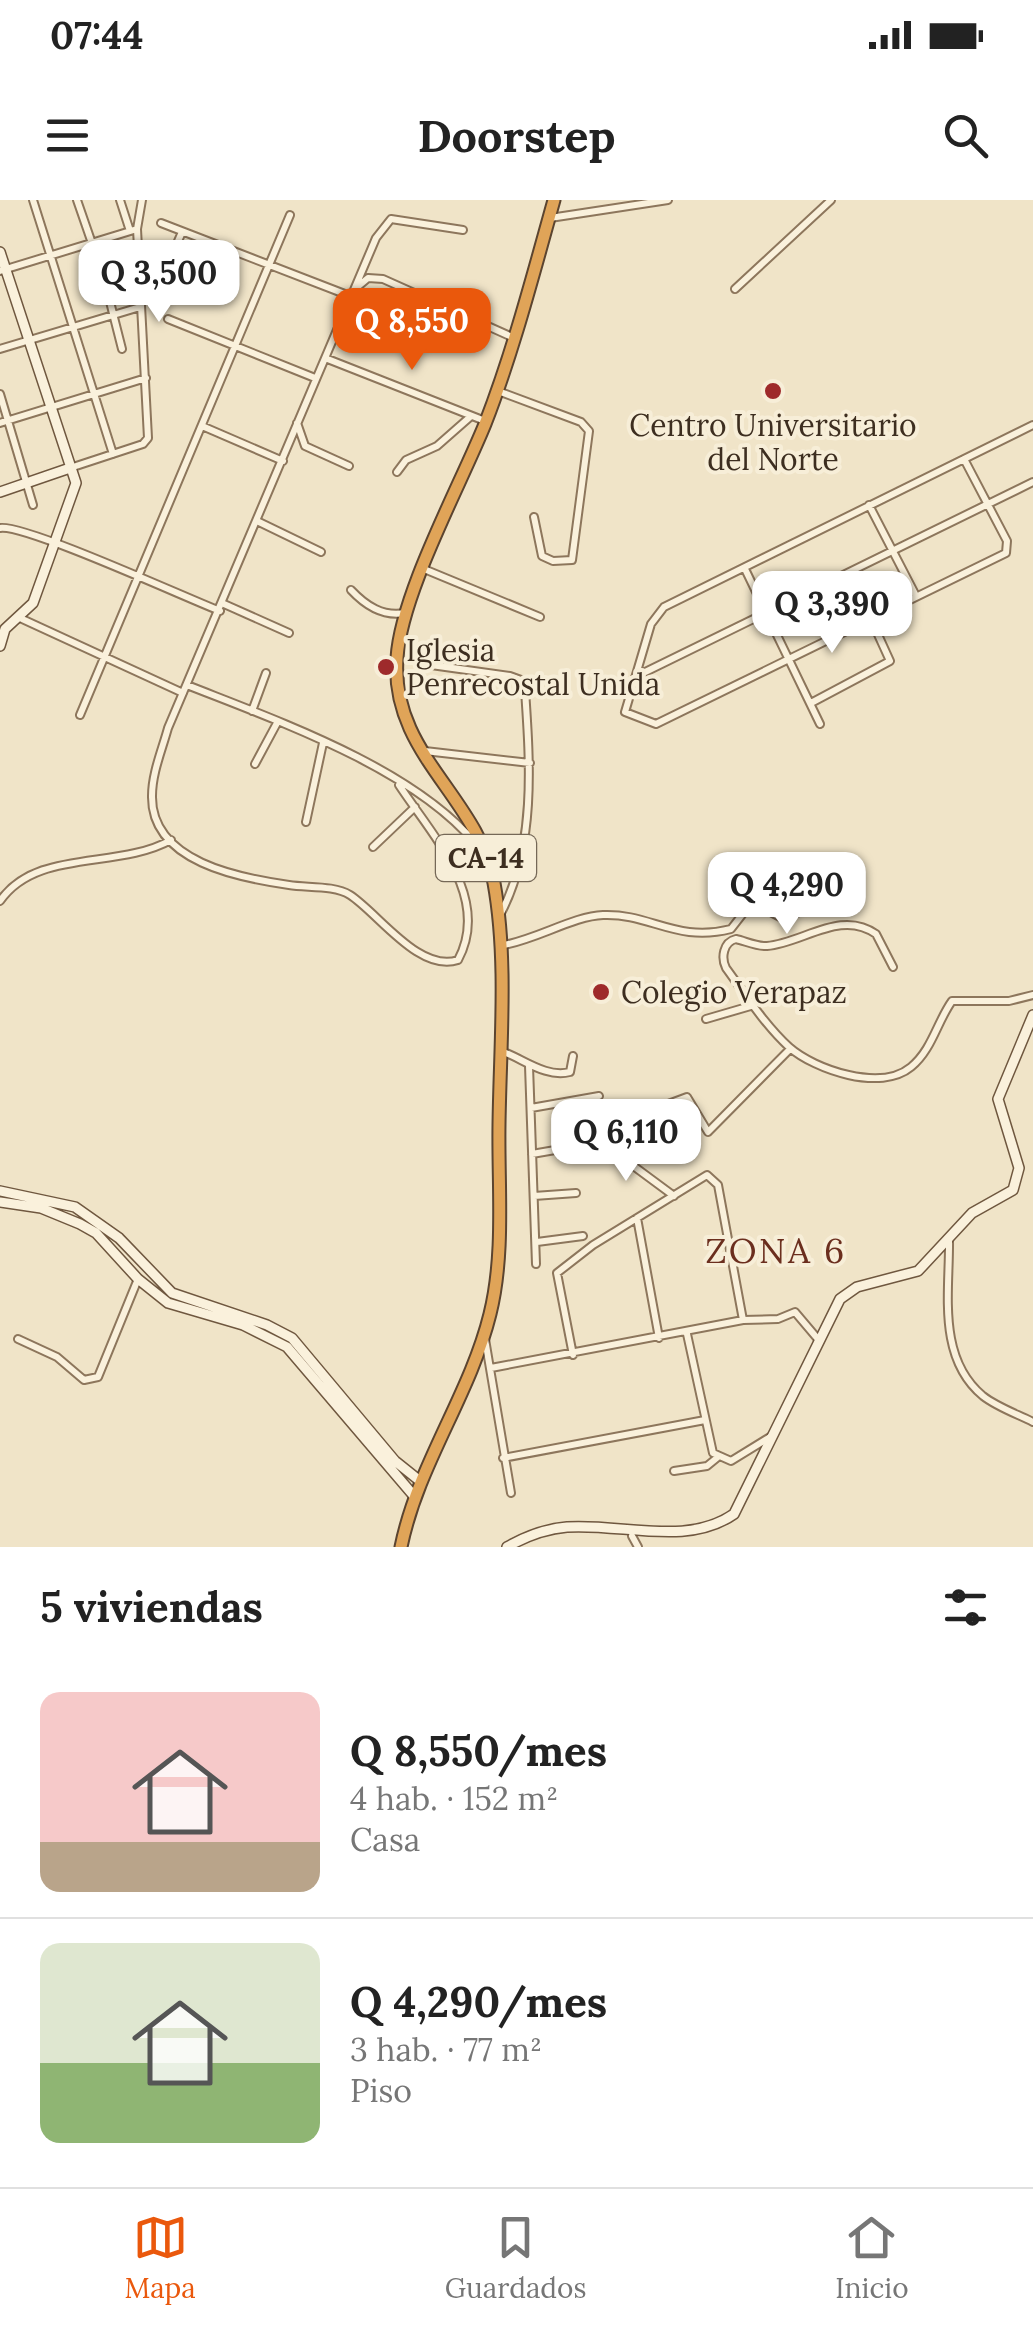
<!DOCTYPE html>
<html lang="es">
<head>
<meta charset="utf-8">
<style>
	:root { --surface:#fff; --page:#f6f6f6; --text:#222; --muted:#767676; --line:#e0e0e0; --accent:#ea580c }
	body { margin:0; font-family:Lora,serif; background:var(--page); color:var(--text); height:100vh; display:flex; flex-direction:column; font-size:38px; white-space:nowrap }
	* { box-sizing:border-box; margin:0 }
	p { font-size:32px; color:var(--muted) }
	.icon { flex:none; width:55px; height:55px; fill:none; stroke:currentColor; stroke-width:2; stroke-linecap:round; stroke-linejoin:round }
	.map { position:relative; height:1347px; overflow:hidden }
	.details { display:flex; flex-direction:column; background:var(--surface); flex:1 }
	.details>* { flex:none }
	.price { position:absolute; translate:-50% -85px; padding:0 22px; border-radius:20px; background:#fff; color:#222; font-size:32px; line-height:65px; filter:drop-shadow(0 2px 5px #0008) }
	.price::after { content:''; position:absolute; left:50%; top:60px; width:30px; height:22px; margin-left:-15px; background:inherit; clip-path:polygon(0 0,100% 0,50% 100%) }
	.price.on { background:var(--accent); color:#fff }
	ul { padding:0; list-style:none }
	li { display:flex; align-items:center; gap:30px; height:250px; padding:0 40px }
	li+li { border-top:2px solid var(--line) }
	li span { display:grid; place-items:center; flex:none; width:280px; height:200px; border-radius:20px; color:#555 }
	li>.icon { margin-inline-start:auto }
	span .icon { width:120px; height:120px; fill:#fffc; stroke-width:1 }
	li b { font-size:42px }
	h2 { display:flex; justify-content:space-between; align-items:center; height:120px; padding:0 40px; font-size:42px }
	.status { display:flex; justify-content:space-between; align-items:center; height:70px; padding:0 50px; background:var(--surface); direction:ltr }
	.status svg { height:28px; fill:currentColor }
	header { display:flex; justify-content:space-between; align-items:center; height:130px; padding:0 40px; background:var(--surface); font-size:45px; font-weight:700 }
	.menu { display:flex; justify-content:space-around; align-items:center; height:140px; border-top:2px solid var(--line); background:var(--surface); font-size:28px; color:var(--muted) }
	.menu a { display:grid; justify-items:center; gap:5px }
	.menu .on { color:var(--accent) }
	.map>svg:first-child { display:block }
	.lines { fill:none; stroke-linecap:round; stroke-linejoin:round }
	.street-casing { stroke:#8d765c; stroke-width:10 }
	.secondary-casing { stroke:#6f573f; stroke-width:12 }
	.highway-casing { stroke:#5b4430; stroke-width:15 }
	.street { stroke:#faf1dc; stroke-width:6 }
	.secondary { stroke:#faf1dc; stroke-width:9 }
	.highway { stroke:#e0a458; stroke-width:11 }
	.poi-dot { fill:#9e2a2b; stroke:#f7eed8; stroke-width:4 }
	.labels { text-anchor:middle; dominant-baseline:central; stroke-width:8; stroke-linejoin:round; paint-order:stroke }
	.shield { fill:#f7eed8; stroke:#756857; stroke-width:2.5 }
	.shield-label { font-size:28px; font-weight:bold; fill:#3d2e20 }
	.poi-label { font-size:30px; fill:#3d2e20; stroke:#f7eed8; text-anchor:start }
	.quarter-label { font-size:35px; letter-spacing:2.5px; fill:#6b2e1e; stroke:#f7eed8 }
</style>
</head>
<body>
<div class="status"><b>07:44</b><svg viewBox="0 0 49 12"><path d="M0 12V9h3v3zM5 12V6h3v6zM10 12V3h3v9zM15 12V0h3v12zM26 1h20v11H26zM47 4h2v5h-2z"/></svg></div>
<header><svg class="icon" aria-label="menu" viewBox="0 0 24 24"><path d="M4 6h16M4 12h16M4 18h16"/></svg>Doorstep<svg class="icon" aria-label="search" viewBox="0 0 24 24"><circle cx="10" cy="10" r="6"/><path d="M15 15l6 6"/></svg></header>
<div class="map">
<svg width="1033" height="1347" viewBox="0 0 1033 1347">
	<rect width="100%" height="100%" fill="#f0e4c8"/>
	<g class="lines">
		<g class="street-casing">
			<path id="street" d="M33 0 113 254
				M77 0 104 78 122 149
				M120 0 130 31
				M550 18 668 0
				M161 23 350 96
				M168 64 182 32
				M0 71 137 29
				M355 89 368 78 383 79 512 137
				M735 89 831 0
				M168 119 315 178
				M0 149 140 107
				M325 158 485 221
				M498 191 581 222 589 231 572 360 553 361 542 356 534 317
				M0 194 33 305
				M0 223 146 178
				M297 223 305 246 349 266
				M202 226 283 261
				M964 259 1007 341 1006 353 656 524 625 512 651 424 664 407 1033 225
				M70 268 143 244 148 238 137 29 142 0
				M397 272 406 260 437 246 470 217
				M869 305 915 394
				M259 322 321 352
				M0 328C25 324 184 397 220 411
				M424 369 540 417
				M745 369 820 524
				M351 390C366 406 383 417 405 413
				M224 404 289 433
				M20 418 183 493
				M431 465 510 476 521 480 525 490C530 563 536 646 501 713
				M635 477 1033 282
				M187 485C278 521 413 568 476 644
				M811 503 890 461 870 417
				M252 511 266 473
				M80 515 290 15
				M425 551 530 563
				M255 564 277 523
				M399 585C431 634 492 697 458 760 419 773 378 713 350 695 334 685 307 688 289 685 240 678 151 662 152 596 152 573 162 550 168 528L376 38 391 19 463 30
				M306 622 323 543
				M373 647 415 607
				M0 701C37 648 117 670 171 640
				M499 746C534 741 573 716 603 715 650 713 676 743 731 729L745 711 761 707 784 719 816 704
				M893 767 876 734C841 709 803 743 767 746 758 747 745 741 736 739 723 742 721 758 726 768 745 794 765 825 789 847 815 870 881 892 911 867 932 850 937 822 952 801H1009L1033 795
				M706 819 754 805
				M501 851C524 859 545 878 570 872L573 856
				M529 866 536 1064
				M531 908 599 896
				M532 954 584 945
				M534 996 576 993
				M674 996 601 942V929L687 897 708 932 790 849
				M637 1018 659 1138
				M949 1038C950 1090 936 1157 983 1196 997 1207 1017 1214 1033 1222
				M537 1042 583 1036
				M687 1134 713 1253 731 1261 770 1237
				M18 1139 57 1157 84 1180 98 1177 138 1079
				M485 1139 511 1293
				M573 1155 557 1073 593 1045 707 975 718 985 743 1120
				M491 1168 743 1120 778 1119 795 1112 817 1138
				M503 1258 705 1220
				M674 1271 707 1266 718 1257
				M632 1336 638 1347"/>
		</g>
		<g class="secondary-casing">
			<path id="secondary" d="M0 52 76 283 33 403 5 429 0 446
				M0 292 70 268
				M0 991 75 1007 119 1038 172 1093 267 1125 292 1138 395 1261 420 1281
				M0 1002 41 1008 80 1024 96 1033 138 1079 168 1103 243 1125 287 1147 414 1296
				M507 1347C526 1336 545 1329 567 1327 622 1323 687 1347 734 1314L840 1099 857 1087 918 1071 972 1013 1013 990 1019 968 998 899 1033 815"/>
		</g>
		<g class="highway-casing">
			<path id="highway" d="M401 1347C418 1264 470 1195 490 1114 505 1054 498 986 499 925 500 846 508 760 494 683 479 597 390 554 397 458 401 394 459 288 485 224 513 152 533 75 554 0"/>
		</g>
		<use href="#street" class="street"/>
		<use href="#secondary" class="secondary"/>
		<use href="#highway" class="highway"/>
	</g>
	<g class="poi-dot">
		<circle cx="773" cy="191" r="10"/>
		<circle cx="386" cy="467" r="10"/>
		<circle cx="601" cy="792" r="10"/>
	</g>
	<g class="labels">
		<rect class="shield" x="436" y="635" width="100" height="46" rx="8"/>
		<g class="shield-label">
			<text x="486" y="658">CA-14</text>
		</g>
		<g class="poi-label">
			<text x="773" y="225" text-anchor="middle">Centro Universitario<tspan x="773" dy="34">del Norte</tspan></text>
			<text x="406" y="450">Iglesia<tspan x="406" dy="34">Penrecostal Unida</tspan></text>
			<text x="621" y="792">Colegio Verapaz</text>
		</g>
		<g class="quarter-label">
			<text x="776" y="1050">ZONA 6</text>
		</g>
	</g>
</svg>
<b class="price" style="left:159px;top:125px">Q 3,500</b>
<b class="price on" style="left:412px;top:173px">Q 8,550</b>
<b class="price" style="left:832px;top:456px">Q 3,390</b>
<b class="price" style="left:787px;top:737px">Q 4,290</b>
<b class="price" style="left:626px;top:984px">Q 6,110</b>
</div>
<section class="details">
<h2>5 viviendas<svg class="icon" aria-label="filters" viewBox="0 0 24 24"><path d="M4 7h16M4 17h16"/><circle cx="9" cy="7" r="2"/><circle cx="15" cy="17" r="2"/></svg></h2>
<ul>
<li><span style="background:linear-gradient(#f6c9c9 75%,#b9a48a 0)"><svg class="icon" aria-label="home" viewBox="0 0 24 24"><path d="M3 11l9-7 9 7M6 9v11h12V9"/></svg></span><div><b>Q 8,550/mes</b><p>4 hab. · 152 m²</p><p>Casa</p></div></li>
<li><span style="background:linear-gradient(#dfe7d0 60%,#8fb573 0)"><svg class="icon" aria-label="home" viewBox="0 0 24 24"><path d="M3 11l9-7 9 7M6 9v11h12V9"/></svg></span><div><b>Q 4,290/mes</b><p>3 hab. · 77 m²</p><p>Piso</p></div></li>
</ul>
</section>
<nav class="menu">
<a class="on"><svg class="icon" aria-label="map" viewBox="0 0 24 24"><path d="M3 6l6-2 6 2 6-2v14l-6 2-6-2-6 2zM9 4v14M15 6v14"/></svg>Mapa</a>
<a><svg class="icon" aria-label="saved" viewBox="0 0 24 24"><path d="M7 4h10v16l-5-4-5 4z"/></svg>Guardados</a>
<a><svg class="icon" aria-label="home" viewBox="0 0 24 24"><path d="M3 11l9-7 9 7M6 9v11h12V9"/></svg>Inicio</a>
</nav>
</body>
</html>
